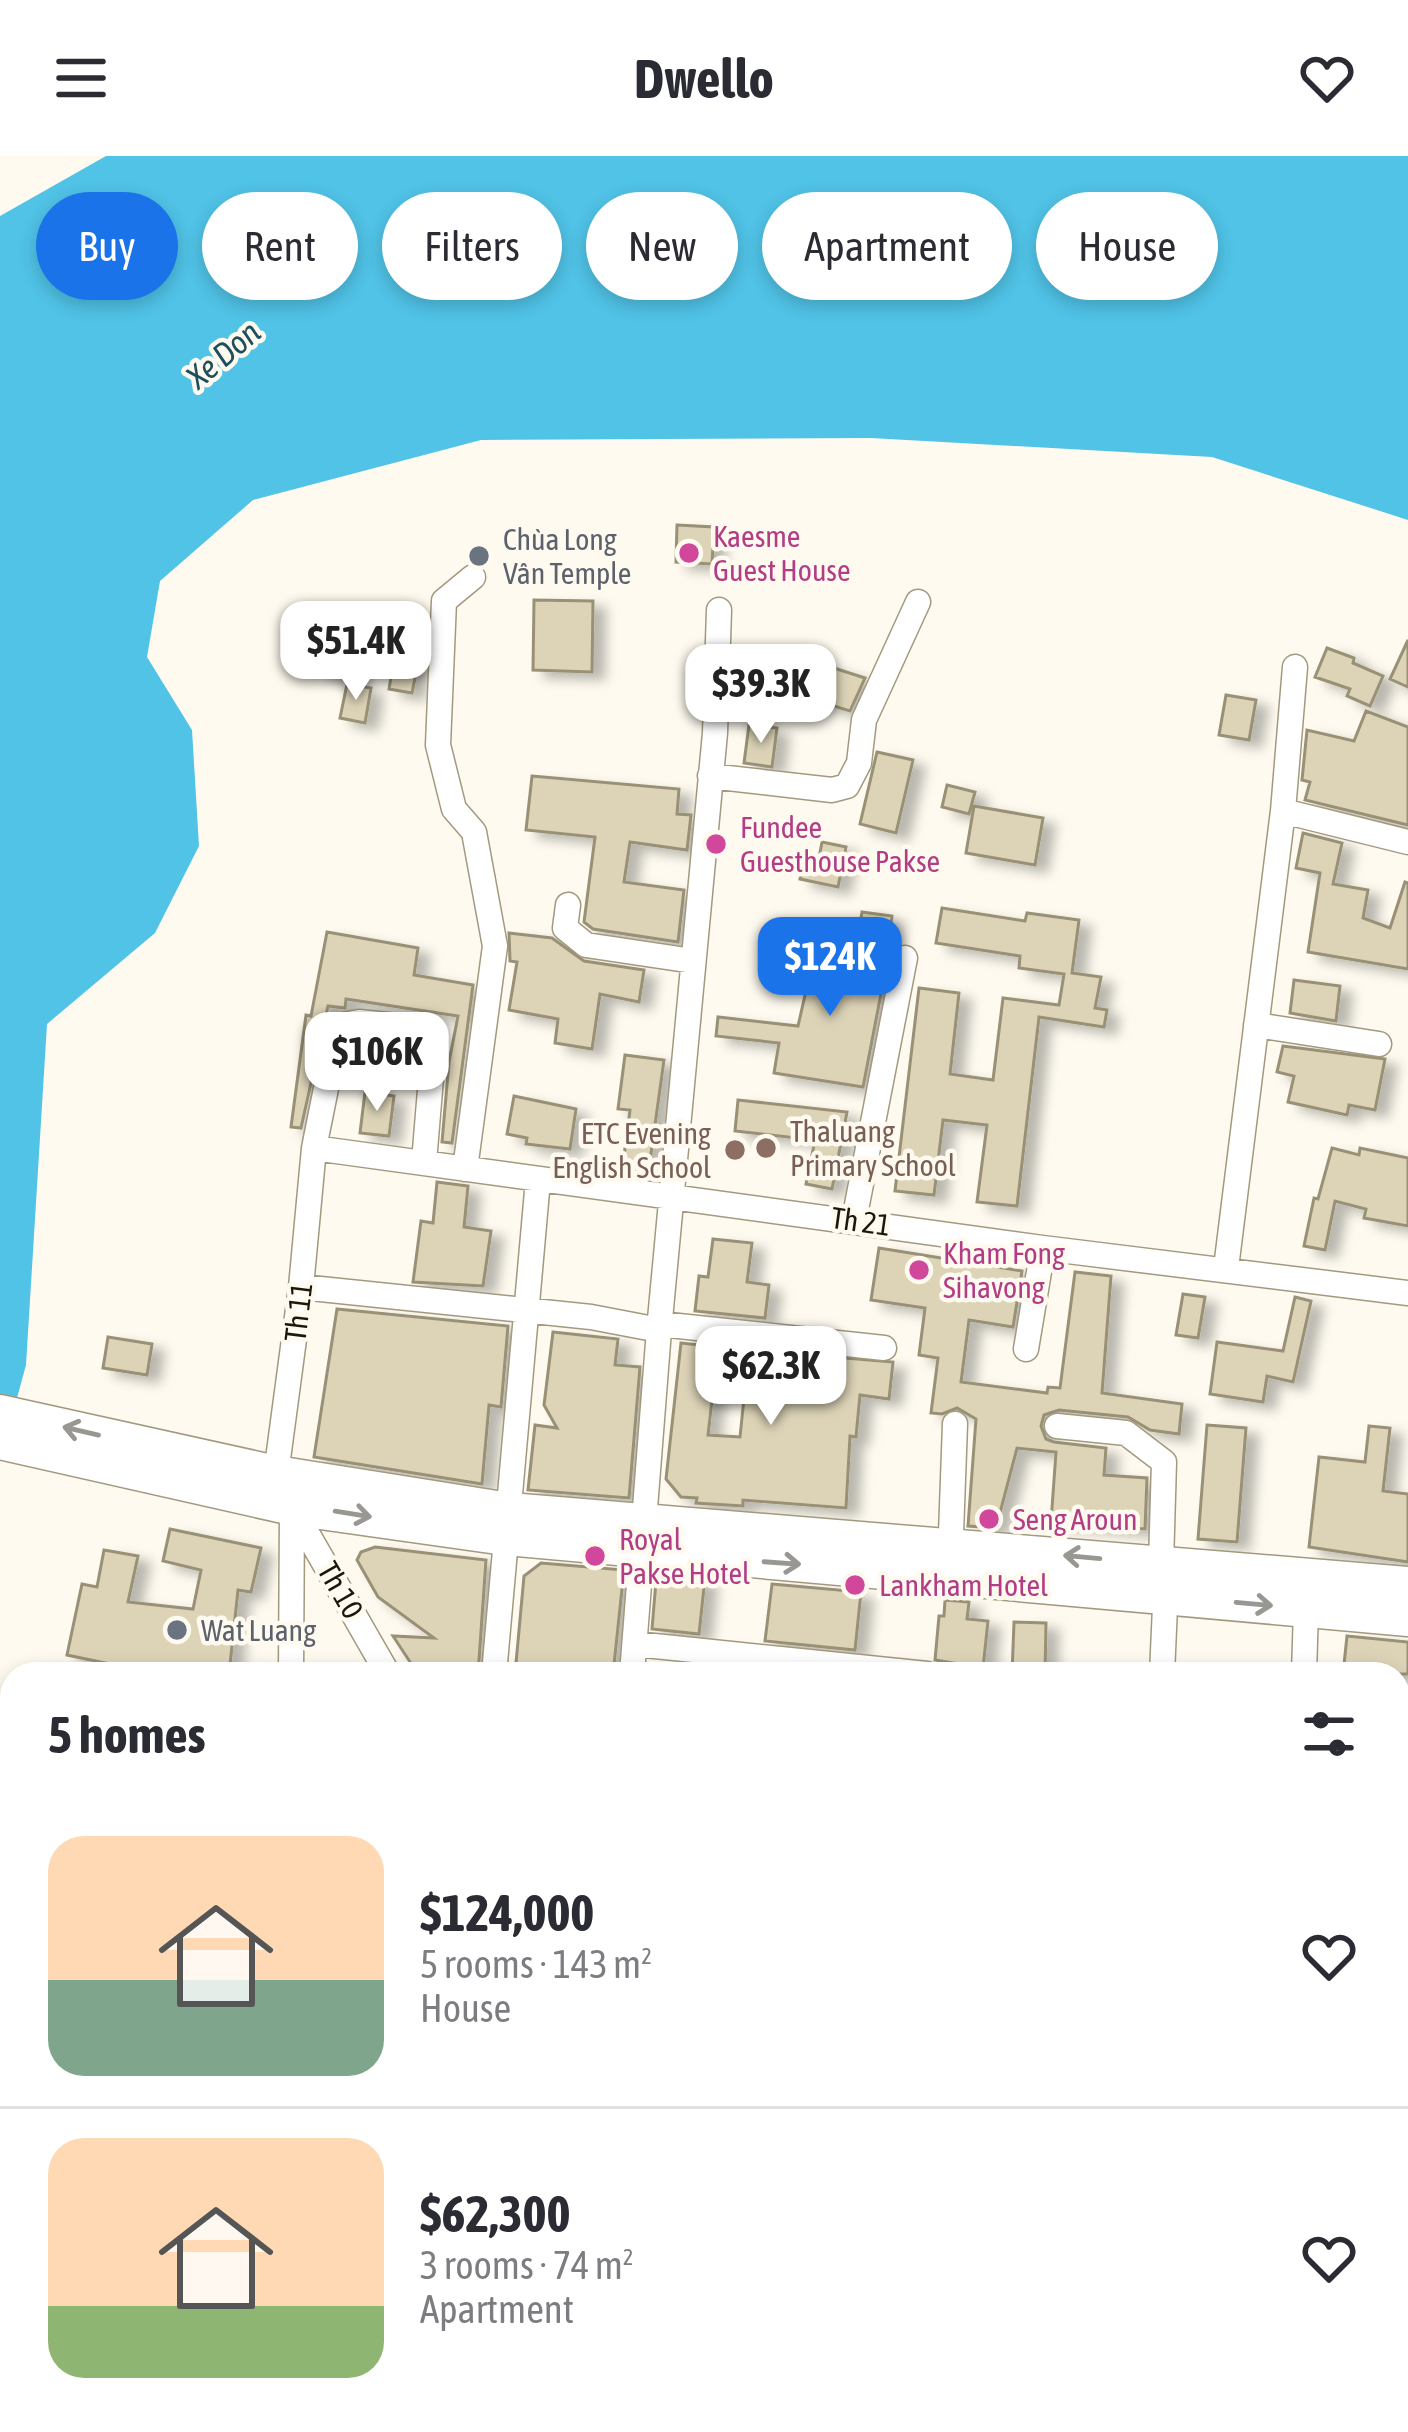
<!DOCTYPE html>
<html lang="en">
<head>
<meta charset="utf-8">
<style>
	:root { --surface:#fff; --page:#f7f7f7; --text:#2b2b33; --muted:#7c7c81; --line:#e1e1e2; --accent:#1a73e8 }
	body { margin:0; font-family:"Asap Condensed",sans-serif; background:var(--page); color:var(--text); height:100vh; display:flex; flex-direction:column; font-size:45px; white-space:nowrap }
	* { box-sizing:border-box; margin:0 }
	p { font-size:39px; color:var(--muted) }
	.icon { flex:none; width:66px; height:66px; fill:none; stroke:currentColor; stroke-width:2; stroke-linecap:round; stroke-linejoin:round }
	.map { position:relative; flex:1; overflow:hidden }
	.panel { position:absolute; left:0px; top:1506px; width:1410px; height:771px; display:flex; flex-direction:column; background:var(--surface); border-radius:36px 36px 0 0; box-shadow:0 6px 18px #0003 }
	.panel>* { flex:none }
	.hud { position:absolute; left:36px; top:36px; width:1338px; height:108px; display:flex; gap:24px }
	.price { position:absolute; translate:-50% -102px; padding:0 27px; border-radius:24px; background:#fff; color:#222; font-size:39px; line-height:78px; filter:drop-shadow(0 3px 6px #0008) }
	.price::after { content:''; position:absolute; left:50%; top:72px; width:36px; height:27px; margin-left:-18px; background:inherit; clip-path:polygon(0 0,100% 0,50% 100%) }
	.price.active { background:var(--accent); color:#fff }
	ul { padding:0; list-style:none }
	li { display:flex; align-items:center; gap:36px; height:300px; padding:0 48px }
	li+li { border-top:3px solid var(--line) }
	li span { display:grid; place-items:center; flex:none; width:336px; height:240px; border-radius:36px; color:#555 }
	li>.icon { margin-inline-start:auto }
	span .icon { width:144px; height:144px; fill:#fffc; stroke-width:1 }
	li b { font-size:51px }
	h2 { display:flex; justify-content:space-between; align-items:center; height:144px; padding:0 48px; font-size:51px }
	.pill { padding:0 42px; border-radius:54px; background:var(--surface); box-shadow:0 6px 18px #0003; font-size:42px; line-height:108px }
	.pill.active { background:var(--accent); color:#fff }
	header { display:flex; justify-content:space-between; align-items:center; height:156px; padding:0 48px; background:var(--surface); font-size:54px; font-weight:700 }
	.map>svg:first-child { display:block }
	.water { fill:#50c3e7 }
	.building { fill:#ddd4b8; stroke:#999176; stroke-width:3; filter:url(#shadow) }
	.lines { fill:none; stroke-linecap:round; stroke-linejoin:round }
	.minor-casing { stroke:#a2997f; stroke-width:27 }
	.highway-casing { stroke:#a2997f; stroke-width:39 }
	.minor { stroke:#fff; stroke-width:24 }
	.highway { stroke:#fff; stroke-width:36 }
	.oneway { stroke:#989792 }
	.hotel-dot { fill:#d1479c; stroke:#fefaef; stroke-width:4.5 }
	.worship-dot { fill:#6b7280; stroke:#fefaef; stroke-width:4.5 }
	.education-dot { fill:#8d6e63; stroke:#fefaef; stroke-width:4.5 }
	.labels { text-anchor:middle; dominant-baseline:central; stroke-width:9; stroke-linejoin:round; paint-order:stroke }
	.hotel-label { font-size:30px; fill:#b23c85; stroke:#fefaef; text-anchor:start }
	.worship-label { font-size:30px; fill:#5b616d; stroke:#fefaef; text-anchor:start }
	.education-label { font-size:30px; fill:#785e54; stroke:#fefaef; text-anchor:start }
	.street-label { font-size:30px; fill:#1a170d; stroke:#fefaef }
	.water-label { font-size:33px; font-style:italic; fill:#1f4f5f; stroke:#fefaef }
</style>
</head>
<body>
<header><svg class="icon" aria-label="menu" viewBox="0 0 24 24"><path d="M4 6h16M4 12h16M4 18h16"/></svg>Dwello<svg class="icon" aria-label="heart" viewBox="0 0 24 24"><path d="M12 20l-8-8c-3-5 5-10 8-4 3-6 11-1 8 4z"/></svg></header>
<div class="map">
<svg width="1408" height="2276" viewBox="0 0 1408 2276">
	<defs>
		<filter id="shadow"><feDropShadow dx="12" dy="7" stdDeviation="6" flood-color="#0004"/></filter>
	</defs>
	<rect width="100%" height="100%" fill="#fefaef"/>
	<path class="water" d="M106 0H1408V364L1212 301 871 282 481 284 253 344 160 425 147 501 192 574 199 690 155 777 47 868 26 1209 0 1304V60Z"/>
	<path class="building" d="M677 369 714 371 712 408 676 406Z
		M534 444 593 445 592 516 533 514Z
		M1408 484V531L1390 523Z
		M321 489 359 494 356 521 318 516Z
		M1327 492 1354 502 1353 507 1383 520 1370 550 1347 540 1350 533 1315 521Z
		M395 498 419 502 412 537 389 533Z
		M812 505 865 522 850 555 801 540Z
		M347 528 371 532 365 567 340 562Z
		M1226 539 1256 544 1249 584 1219 579Z
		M1366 555 1408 571V669L1305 644 1310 626 1302 624 1307 574 1354 585Z
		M749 569 777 572 772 611 744 607Z
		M877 596 913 604 896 677 860 668Z
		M532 620 679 633 677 658 691 659 687 694 630 686 624 726 684 734 678 786 593 773 584 766 595 681 526 674Z
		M947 629 975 636 969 658 942 651Z
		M974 650 1043 662 1035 709 966 697Z
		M1303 677 1342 687 1333 728 1368 734 1363 762 1390 772 1405 726 1408 727V813L1308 796 1320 717 1296 712Z
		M822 686 846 691 838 731 800 723 804 704 818 707Z
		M942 752 1025 765 1027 757 1079 764 1072 817 1101 821 1095 852 1107 854 1104 871 1039 861 1017 1050 977 1046 987 969 943 964 934 1039 895 1035 919 832 959 837 950 918 993 924 1003 842 1059 849 1064 818 1019 812 1020 800 936 787Z
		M862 756 892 760 885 817 863 931 774 917 779 887 716 880 718 861 798 870 808 826 856 834 862 800 855 799Z
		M327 776 418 792 414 819 473 829 452 987 442 986 449 906 458 860 346 843 345 852 328 850 301 972 291 971 306 859 311 860Z
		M509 777 552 782 584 805 644 814 639 846 600 838 592 893 555 887 558 863 509 854 517 806 510 805Z
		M1294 824 1340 830 1336 865 1290 857Z
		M1283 890 1385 903 1375 954 1349 949 1347 959 1288 946 1294 920 1277 916Z
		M625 899 664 904 648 1019 622 1015 630 954 618 953Z
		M365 936 394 940 389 980 360 977Z
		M514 940 576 953 570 993 526 988 527 982 507 978Z
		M738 944 847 956 832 1033 806 1028 815 984 735 975Z
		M1332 992 1359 999 1360 992 1408 1002V1070L1364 1062 1366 1053 1335 1045 1325 1094 1304 1090 1314 1042 1318 1043Z
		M437 1026 468 1030 464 1071 491 1075 483 1130 413 1126 421 1065 433 1067Z
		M713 1083 752 1087 747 1126 769 1129 765 1162 695 1155 699 1120 708 1121Z
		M879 1092 1022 1115 1013 1171 969 1164 961 1226 1047 1237 1048 1231 1060 1232 1075 1116 1111 1120 1102 1237 1182 1248 1179 1278 1150 1274 1128 1261 1059 1254 1044 1259 1041 1270 1046 1283 1054 1286 1106 1292 1104 1319 1147 1322 1145 1373 1051 1366 1056 1296 1017 1292 996 1372 968 1370 976 1263 957 1252 942 1258 931 1257 938 1202 919 1199 925 1152 871 1144Z
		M1183 1138 1205 1141 1198 1182 1176 1179Z
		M1295 1141 1311 1145 1293 1226 1267 1220 1263 1246 1210 1238 1217 1186 1283 1195Z
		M337 1153 508 1170 501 1251 489 1249 482 1328 314 1301Z
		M553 1176 618 1183 615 1209 640 1211 629 1342 528 1334 535 1269 557 1272 544 1249Z
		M108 1181 152 1188 147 1219 103 1212Z
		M681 1187 718 1191 708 1279 740 1281 749 1194 893 1206 889 1243 860 1239 856 1281 850 1280 846 1352 743 1344V1350L696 1347 697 1342 681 1341 666 1323Z
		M1207 1269 1246 1272 1237 1386 1198 1383Z
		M1369 1270 1390 1272 1383 1335 1408 1338V1406L1309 1391 1319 1301 1365 1306Z
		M170 1373 261 1392 251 1436 238 1434 229 1518 134 1513 67 1499 82 1428 97 1431 104 1394 138 1400 128 1446 193 1453 201 1414 163 1405Z
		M375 1391 486 1404 478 1518H418L393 1480 434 1482 378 1441 357 1404 361 1396Z
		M541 1407 624 1414 613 1518H515L524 1420Z
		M663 1418 705 1422 699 1478 652 1473 656 1425Z
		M772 1428 861 1436 855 1494 765 1485Z
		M945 1444 969 1446 967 1463 988 1465 983 1512 935 1504 939 1460H944Z
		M1014 1466 1046 1467 1045 1518H1012Z
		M1347 1480 1408 1486V1518H1343Z"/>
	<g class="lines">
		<g class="minor-casing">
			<path id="minor" d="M710 620 832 634 847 630 859 607 864 564 918 446
				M1283 655 1408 686
				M568 749 565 772 586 789 693 805
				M1256 869 1379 888
				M314 992 1043 1092 1408 1137
				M465 1013 495 790 474 676 454 653 438 589 444 445 473 421
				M854 1064 905 802
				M1226 1112 1283 655 1295 511
				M301 1131 591 1161 659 1174
				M660 1168 884 1192
				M1026 1193 1043 1092
				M1057 1270 1126 1277 1164 1306 1161 1408
				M276 1318 301 1131 314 992 337 878 343 869 359 866 418 872 429 884 433 898 424 1006
				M292 1351 388 1518
				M950 1405 955 1268
				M635 1488 927 1518
				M291 1518 292 1353
				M494 1518 538 1024
				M632 1518 659 1174 715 577 719 454
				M1162 1518 1166 1428
				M1304 1518 1306 1453
				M0 1719 12 1701
				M1398 1904H1408
				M0 1933 12 1917
				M0 1966 12 1982
				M1398 2022 1408 2016
				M0 2189 12 2163
				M0 2246 12 2264
				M413 2265 420 2276
				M808 2265 814 2276
				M1155 2265 1164 2276
				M192 2276 212 2265
				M302 2276 322 2265
				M584 2276 603 2265
				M953 2276 972 2265
				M1205 2276 1225 2265"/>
		</g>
		<g class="highway-casing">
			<path id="highway" d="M0 1257 276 1318 509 1355 1408 1429
				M0 1285 292 1351 505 1381 1408 1462"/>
		</g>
		<use href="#minor" class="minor"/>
		<use href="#highway" class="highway"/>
	</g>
	<defs><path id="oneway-shaft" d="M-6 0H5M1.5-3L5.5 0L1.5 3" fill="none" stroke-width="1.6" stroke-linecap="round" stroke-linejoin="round" transform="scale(3)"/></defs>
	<g class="oneway">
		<use href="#oneway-shaft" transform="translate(81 1275) rotate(-167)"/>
		<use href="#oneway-shaft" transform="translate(353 1358) rotate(9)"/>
		<use href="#oneway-shaft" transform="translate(1082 1401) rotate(-175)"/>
		<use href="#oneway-shaft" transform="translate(782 1407) rotate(4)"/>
		<use href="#oneway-shaft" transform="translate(1254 1448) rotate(5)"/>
	</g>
	<g class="hotel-dot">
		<circle cx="689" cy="397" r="12"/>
		<circle cx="716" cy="688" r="12"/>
		<circle cx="919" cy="1114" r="12"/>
		<circle cx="989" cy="1363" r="12"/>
		<circle cx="595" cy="1400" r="12"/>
		<circle cx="855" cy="1429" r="12"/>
	</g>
	<g class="worship-dot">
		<circle cx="479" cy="400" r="12"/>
		<circle cx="177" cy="1474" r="12"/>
	</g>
	<g class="education-dot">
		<circle cx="766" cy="992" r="12"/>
		<circle cx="735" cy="994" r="12"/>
	</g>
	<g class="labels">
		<g class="hotel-label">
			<text x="713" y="380">Kaesme<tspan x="713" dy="34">Guest House</tspan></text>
			<text x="740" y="671">Fundee<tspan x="740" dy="34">Guesthouse Pakse</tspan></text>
			<text x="943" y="1097">Kham Fong<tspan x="943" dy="34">Sihavong</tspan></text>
			<text x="1013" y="1363">Seng Aroun</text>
			<text x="619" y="1383">Royal<tspan x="619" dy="34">Pakse Hotel</tspan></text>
			<text x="879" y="1429">Lankham Hotel</text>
		</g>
		<g class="worship-label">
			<text x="503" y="383">Chùa Long<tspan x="503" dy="34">Vân Temple</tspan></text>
			<text x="201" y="1474">Wat Luang</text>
		</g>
		<g class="education-label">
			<text x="790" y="975">Thaluang<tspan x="790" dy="34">Primary School</tspan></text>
			<text x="711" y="977" text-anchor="end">ETC Evening<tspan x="711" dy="34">English School</tspan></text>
		</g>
		<g class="street-label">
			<text transform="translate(861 1065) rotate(8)">Th 21</text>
			<text transform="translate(298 1156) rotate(-83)">Th 11</text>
			<text transform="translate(341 1434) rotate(60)">Th 10</text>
		</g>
		<g class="water-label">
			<text transform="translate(223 198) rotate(-40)">Xe Don</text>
		</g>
	</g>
</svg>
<b class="price" style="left:356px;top:547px">$51.4K</b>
<b class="price" style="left:761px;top:590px">$39.3K</b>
<b class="price active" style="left:830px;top:863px">$124K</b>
<b class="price" style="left:377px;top:958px">$106K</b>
<b class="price" style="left:771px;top:1272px">$62.3K</b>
<div class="hud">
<a class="pill active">Buy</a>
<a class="pill">Rent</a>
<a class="pill">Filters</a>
<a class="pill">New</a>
<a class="pill">Apartment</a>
<a class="pill">House</a>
</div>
<section class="panel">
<h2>5 homes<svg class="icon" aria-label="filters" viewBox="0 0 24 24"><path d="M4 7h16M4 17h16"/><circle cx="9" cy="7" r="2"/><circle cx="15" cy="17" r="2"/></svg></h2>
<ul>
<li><span style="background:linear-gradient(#ffd9b3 60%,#7fa58c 0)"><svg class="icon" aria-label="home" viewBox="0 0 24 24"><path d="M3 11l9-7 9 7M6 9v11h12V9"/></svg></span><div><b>$124,000</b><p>5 rooms · 143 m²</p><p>House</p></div><svg class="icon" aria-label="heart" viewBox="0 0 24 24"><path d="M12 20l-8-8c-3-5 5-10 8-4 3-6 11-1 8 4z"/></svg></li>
<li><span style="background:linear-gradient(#ffd9b3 70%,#8fb573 0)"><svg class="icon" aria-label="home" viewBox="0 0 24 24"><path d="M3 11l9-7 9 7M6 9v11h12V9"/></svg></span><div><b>$62,300</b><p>3 rooms · 74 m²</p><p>Apartment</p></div><svg class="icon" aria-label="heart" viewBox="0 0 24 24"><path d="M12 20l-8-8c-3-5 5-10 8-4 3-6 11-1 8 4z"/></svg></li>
</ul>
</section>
</div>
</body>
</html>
